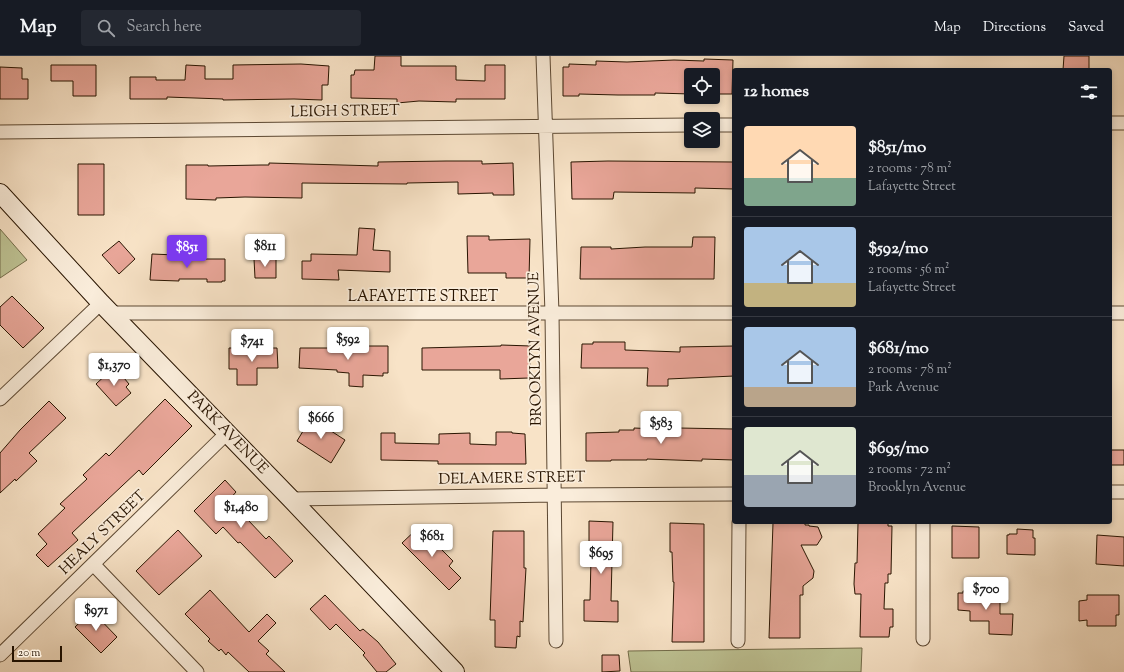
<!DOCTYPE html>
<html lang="en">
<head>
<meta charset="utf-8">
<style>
	:root { --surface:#171b24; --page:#242831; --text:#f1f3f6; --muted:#9ea1a6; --line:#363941; --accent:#7c3aed }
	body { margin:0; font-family:"Sorts Mill Goudy",serif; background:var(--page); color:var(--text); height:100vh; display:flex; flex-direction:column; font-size:15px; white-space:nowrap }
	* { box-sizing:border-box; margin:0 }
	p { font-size:13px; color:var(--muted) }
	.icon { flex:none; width:22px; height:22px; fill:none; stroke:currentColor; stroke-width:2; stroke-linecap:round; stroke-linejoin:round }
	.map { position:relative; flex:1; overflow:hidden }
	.details { position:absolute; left:732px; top:12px; width:380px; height:456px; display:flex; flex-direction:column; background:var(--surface); border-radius:4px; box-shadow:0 2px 6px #0003 }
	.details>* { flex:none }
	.controls { position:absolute; left:684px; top:12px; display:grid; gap:8px }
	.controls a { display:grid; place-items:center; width:36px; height:36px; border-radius:4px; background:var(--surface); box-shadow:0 2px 6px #0003; font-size:20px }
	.scale { position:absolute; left:12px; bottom:10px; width:50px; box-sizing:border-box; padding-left:4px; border:2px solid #281400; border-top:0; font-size:11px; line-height:14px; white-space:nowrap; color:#281400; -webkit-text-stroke:3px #faeddb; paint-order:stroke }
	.price { position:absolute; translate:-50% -34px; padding:0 9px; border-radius:4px; background:#fff; color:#222; font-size:13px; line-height:26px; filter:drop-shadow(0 1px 2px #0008) }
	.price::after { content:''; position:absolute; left:50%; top:24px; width:12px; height:9px; margin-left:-6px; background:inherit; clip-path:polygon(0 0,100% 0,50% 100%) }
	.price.on { background:var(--accent); color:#fff }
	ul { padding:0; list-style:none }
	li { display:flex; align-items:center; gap:12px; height:100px; padding:0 12px }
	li+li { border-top:1px solid var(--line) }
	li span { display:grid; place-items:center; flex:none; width:112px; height:80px; border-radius:4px; color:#555 }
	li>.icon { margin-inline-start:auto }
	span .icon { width:48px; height:48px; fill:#fffc; stroke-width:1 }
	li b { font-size:17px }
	h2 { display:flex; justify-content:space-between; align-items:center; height:48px; padding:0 12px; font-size:17px }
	header { display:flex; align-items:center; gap:24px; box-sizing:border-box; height:56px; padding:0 20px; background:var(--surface); border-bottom:1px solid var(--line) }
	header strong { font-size:19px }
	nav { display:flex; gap:22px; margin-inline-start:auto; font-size:14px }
	.search { width:280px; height:36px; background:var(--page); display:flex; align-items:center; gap:10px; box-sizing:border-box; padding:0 14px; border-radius:4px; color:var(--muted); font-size:15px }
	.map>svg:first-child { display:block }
	.green { fill:#bec394; stroke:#736c4a }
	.building { fill:#e9a699; stroke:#281400 }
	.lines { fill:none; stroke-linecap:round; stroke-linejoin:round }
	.minor-casing { stroke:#5c4832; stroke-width:15 }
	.secondary-casing { stroke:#281400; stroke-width:20 }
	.minor { stroke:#faeddb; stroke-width:13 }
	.secondary { stroke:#faeddb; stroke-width:18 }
	.labels { text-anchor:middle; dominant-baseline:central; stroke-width:3.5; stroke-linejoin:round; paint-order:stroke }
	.street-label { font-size:15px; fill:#281400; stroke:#faeddb }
</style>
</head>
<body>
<header>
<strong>Map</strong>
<div class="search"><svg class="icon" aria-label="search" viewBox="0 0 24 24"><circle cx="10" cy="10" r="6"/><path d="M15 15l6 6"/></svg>Search here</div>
<nav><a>Map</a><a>Directions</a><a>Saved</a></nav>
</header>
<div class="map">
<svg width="1124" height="616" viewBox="0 0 1124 616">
	<rect width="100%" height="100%" fill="#f8e3c7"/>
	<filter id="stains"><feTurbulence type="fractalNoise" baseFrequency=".005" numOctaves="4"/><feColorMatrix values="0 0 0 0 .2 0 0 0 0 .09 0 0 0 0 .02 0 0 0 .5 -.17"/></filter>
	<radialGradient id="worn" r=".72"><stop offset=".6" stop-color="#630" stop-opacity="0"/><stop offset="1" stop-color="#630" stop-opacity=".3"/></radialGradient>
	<path class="green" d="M0 173 27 204 0 222Z
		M862 592 861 616H631L628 595Z"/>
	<path class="building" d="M375 0H401V10H456V24L485 25V9H505V43H456V46L419 45 397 47V43L351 42V19H354L355 14H374Z
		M1064 0H1089V14H1063Z
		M704 3 733 4 732 38H713V19H691V38L655 37V39H618L579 38V40H563V11H569V8L596 9V5L627 6 674 4 704 5Z
		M301 8 329 10 328 29H322V44L294 43 223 44V43L167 41V43H130V21H156V24H185L186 9 205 10V23H233V9Z
		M51 9H96V40H73V25H51Z
		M0 11 22 12V23H28V43H0Z
		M446 105H482V108L513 107 514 139H493V137L458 138V126L407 127V128L302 127V142L245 141 216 142V144L186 143V109H208V110L261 109H269V107L378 110V106Z
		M608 105 734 106V133L695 132V137L614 136 613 143H572L571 106Z
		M78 108H104V159H78Z
		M359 172 375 173 373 194 390 195V216L338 214 339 224 302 223V205H311V198L357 199Z
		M467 180H489V184L530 183 529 222H506V217H468Z
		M693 181H715L714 223H580L581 191H611V193L645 191H692Z
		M119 185 135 203 119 218 102 199Z
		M152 198 176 199V203H225V225H222V226H207V223H179V225L150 224Z
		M254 203H276V222H255Z
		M12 240 44 272 23 292 0 269V251Z
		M593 286H625V294L680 296V291L734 290V320L668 323V330H647L648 312H581L582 288H593Z
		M501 289 531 290 529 322 500 323V314H422V292L501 290Z
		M353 290H388V317H383V320L363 319V331L349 330V317L337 316V314L299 312 300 292H353Z
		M229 292H277L278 312H257V329H237V313H229Z
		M110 315 115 320 119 316 129 328 126 331 131 337 116 350 96 328Z
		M165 343 192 370 143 419 139 414 72 477 78 484 48 511 36 499 47 488 38 478 65 452 60 448 87 423 83 419 106 397 109 400Z
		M49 345 66 362 29 397 37 405 16 425 15 423 0 437V397L20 374Z
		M311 362 345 384 331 407 297 385Z
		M634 372 679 374V372L734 373V404L702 403V405L647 403V404H611V405H586V377L619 376V374H634Z
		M496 376H512V377L525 378 526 408H438V405L381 404V377H395V387L439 388V378L470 377V388L496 389Z
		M1110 394H1124V409H1110Z
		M225 424 236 436 229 444 266 483 269 480 293 505 275 522 240 486 238 487 223 471 216 478 194 455Z
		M589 465 613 466 611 545H618V566L584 565V544H590L591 503H589Z
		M670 467 704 468V586H672L674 526H673L672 496H670Z
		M773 467H805V469H809V470L818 471 822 481 817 489H801L814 515 813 522 803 530V539H800V582H769Z
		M858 467H888V470H892L891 518H888V527H885L884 553H893V571H890L889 581H860L861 538H855L854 528 855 507H857Z
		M952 470 979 471V502H952Z
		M419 471 453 505 449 510 461 522 449 534 402 487Z
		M1017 473 1033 474V482H1035V499L1007 498V479H1009V478H1017Z
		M178 474 202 500 159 539 136 515Z
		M493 475H524V512H526L523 566 520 565V581L517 580 516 592 495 591V564H490Z
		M1097 479 1124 481V510L1096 508Z
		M210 534 249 576 267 558 276 567 258 585 269 595 266 598 285 616H249L228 596 226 599 221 593 219 595 208 585 210 583 185 558Z
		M963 535 1000 537V558H1013L1012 579 989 578V565H970V555L958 554V537H963Z
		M325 539 360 575 363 573 378 586 396 608 386 616H377L363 599 365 597 336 568 330 574 310 553Z
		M1087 539H1119V559H1116V570H1087V564L1079 565V545L1087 544Z
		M92 555 117 581 101 597 75 571Z
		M602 599H619L620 615 602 616Z"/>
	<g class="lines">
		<g class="minor-casing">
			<path id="minor" d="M543 0 552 257 556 585
				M1110 67H1124
				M713 69H734
				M0 76 691 69
				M111 257H734
				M1110 257H1124
				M0 343 101 247
				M1110 436H1124
				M291 443 554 439 734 438
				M93 508 197 616
				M923 583V466
				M738 585 739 466
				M0 599 227 377"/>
		</g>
		<g class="secondary-casing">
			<path id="secondary" d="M0 137 101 247 291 443 455 616"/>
		</g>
		<use href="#minor" class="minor"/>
		<use href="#secondary" class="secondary"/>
	</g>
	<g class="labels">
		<g class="street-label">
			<text transform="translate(345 56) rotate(-1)">LEIGH STREET</text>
			<text x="423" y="241">LAFAYETTE STREET</text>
			<text transform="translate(536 293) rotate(-91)">BROOKLYN AVENUE</text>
			<text transform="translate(227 377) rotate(46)">PARK AVENUE</text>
			<text transform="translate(512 423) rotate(-1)">DELAMERE STREET</text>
			<text transform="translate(103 477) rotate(-44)">HEALY STREET</text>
		</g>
	</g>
	<rect width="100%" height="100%" filter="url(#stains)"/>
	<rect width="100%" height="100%" fill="url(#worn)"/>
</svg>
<div class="controls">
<a><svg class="icon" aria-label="locate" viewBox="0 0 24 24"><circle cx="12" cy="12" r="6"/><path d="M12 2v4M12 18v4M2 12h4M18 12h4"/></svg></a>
<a><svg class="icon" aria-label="layers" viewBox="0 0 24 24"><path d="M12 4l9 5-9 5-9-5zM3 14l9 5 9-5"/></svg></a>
</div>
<div class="scale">20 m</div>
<b class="price" style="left:265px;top:212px">$811</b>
<b class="price on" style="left:187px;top:213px">$851</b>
<b class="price" style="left:348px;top:305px">$592</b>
<b class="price" style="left:252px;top:307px">$741</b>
<b class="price" style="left:114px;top:331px">$1,370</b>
<b class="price" style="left:321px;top:384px">$666</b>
<b class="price" style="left:661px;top:389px">$583</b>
<b class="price" style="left:241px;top:473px">$1,480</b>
<b class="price" style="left:432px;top:502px">$681</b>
<b class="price" style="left:601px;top:519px">$695</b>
<b class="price" style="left:986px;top:555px">$700</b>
<b class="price" style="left:96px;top:576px">$971</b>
<section class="details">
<h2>12 homes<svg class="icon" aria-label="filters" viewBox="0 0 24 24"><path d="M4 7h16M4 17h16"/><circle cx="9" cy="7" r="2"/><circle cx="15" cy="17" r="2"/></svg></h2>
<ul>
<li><span style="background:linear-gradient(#ffd9b3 65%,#7fa58c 0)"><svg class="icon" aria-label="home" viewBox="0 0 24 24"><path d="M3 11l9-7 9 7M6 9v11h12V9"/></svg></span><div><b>$851/mo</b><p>2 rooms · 78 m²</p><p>Lafayette Street</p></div></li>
<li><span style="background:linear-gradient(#a9c7e8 70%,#c2b280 0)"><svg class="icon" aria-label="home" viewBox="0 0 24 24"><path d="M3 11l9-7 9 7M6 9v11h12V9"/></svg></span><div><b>$592/mo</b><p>2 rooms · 56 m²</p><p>Lafayette Street</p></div></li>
<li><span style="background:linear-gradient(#a9c7e8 75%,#b9a48a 0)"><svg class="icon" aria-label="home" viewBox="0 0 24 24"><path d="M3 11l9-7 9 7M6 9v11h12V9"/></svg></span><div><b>$681/mo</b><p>2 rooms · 78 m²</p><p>Park Avenue</p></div></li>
<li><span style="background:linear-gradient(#dfe7d0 60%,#9aa5b1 0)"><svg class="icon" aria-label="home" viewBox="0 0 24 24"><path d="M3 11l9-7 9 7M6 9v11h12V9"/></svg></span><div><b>$695/mo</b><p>2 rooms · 72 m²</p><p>Brooklyn Avenue</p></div></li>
</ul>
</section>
</div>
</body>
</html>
